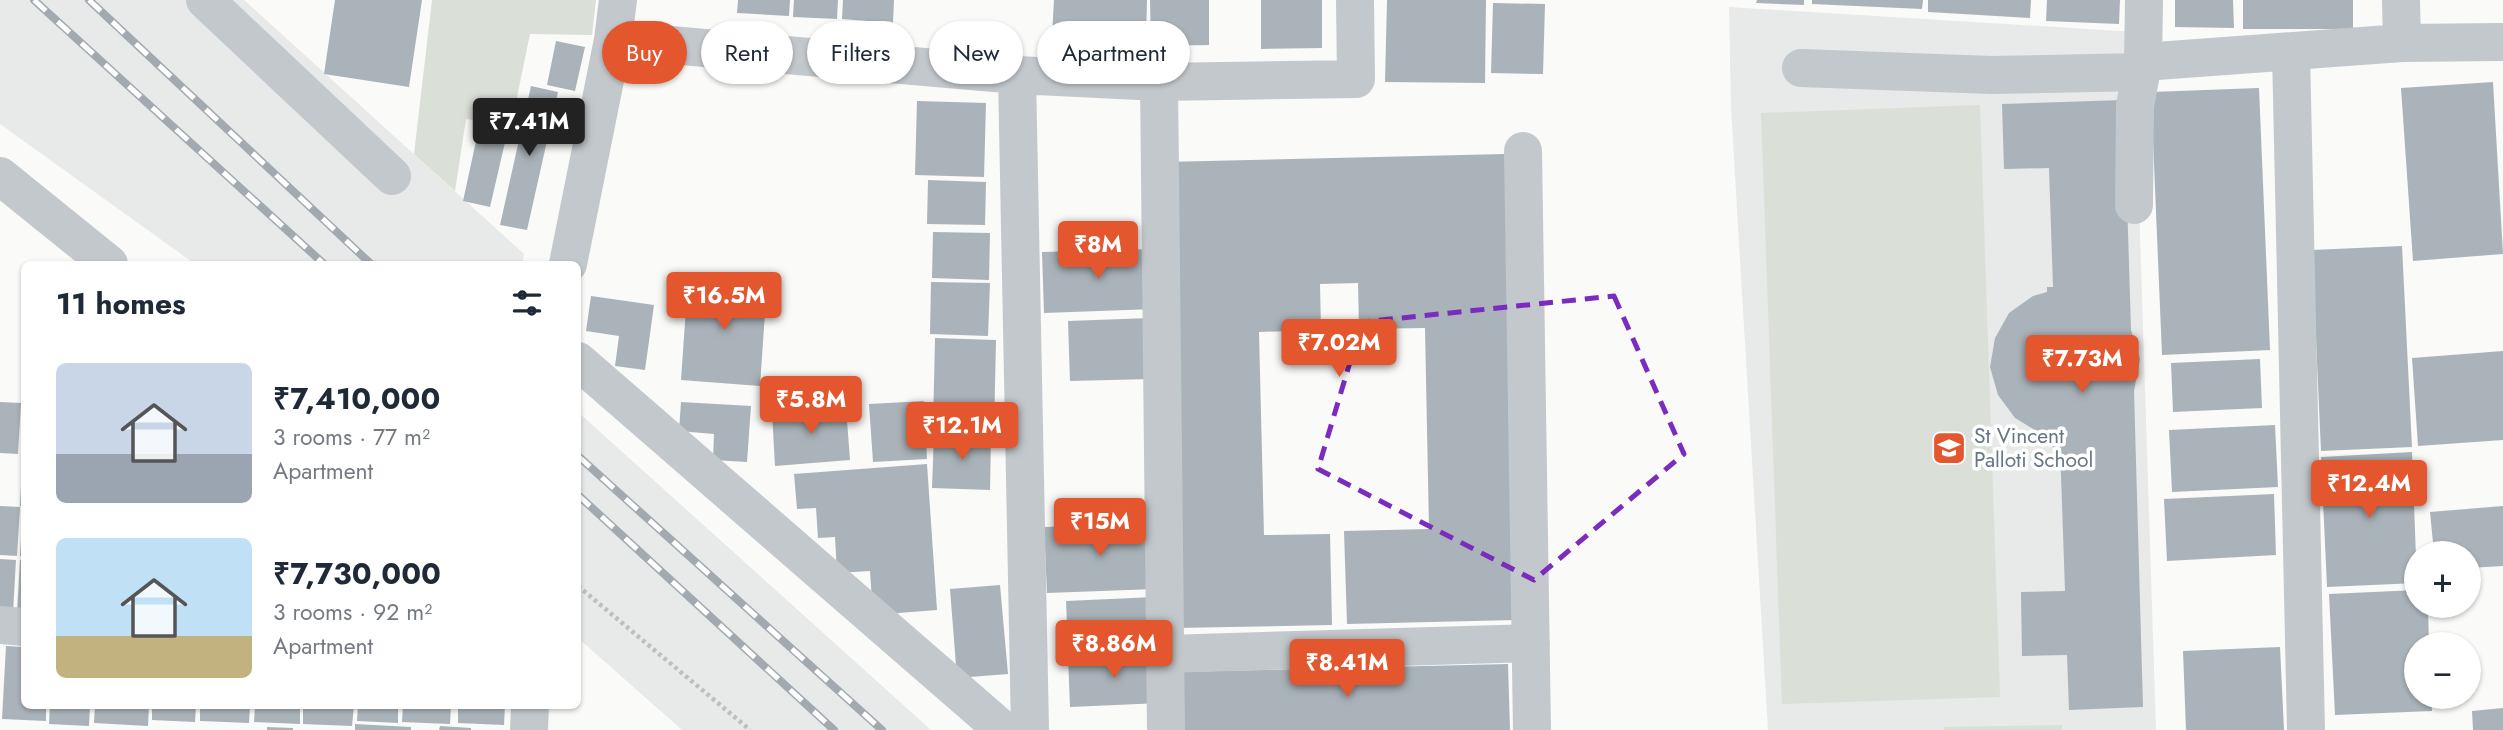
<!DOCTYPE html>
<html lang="en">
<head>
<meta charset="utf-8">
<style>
	:root { --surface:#fff; --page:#f6f6f7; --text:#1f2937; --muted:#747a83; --accent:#e4572e }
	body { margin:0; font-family:Jost,sans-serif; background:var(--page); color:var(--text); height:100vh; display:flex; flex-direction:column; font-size:26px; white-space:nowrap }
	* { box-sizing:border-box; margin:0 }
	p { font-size:23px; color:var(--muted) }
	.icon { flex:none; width:38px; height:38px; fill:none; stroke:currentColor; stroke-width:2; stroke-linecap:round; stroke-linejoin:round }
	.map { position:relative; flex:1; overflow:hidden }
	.details { position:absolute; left:21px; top:261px; width:560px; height:448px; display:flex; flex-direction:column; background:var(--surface); border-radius:10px; box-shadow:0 2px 5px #0004 }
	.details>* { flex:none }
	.hud { position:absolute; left:602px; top:21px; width:665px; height:63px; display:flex; gap:14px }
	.controls { position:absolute; left:2404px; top:541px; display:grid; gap:14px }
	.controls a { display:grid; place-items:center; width:77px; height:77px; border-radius:50%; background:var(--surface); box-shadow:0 2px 5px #0004; font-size:35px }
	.price { position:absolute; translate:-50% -60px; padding:0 16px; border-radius:7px; background:var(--accent); color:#fff; font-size:23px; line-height:46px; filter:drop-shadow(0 2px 4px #0008) }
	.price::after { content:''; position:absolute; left:50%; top:42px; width:21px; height:16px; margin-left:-10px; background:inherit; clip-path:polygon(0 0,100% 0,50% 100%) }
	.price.selected { background:#222; color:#fff }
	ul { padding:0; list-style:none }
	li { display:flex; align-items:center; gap:21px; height:175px; padding:0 35px }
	li span { display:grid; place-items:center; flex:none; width:196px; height:140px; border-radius:10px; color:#555 }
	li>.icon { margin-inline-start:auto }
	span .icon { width:84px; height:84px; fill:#fffc; stroke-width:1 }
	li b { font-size:30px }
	h2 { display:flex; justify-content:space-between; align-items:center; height:84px; padding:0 35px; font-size:30px }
	.pill { padding:0 24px; border-radius:32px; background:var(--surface); box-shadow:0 2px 5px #0004; font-size:24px; line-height:63px }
	.pill.selected { background:var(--accent); color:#fff }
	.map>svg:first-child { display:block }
	.built { fill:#e8e9e9 }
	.green { fill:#dadfd7 }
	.building { fill:#aab3b9 }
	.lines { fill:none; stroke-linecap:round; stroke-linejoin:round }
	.path { stroke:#bbbfc2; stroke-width:4.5; stroke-dasharray:3.5 3.5; stroke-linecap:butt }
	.minor { stroke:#c3c8cc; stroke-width:38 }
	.rail-casing { stroke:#a2aab0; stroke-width:8 }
	.rail { stroke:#fff; stroke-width:5; stroke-dasharray:16; stroke-linecap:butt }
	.marked { fill:none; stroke:#7b2cbf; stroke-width:5; stroke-dasharray:14 9; stroke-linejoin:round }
	.labels { text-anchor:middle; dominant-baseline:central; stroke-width:7; stroke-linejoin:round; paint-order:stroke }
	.poi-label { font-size:21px; fill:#657683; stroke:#fff; text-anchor:start }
</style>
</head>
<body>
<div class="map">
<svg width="2503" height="730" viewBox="0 0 2503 730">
	<rect width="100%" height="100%" fill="#fafaf8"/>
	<path class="built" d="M0 0H244L524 254 522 264H195L0 124Z
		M1729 7 2136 32 2135 79 2156 730H1768L1731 108Z
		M578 412 931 730H682L578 638Z"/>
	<path class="green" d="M432 0H596L592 35 530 34 511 126 466 119 455 191 414 154Z
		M1980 105 2000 697 1782 704 1761 113Z
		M2062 725V730H1944V727Z"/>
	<path class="building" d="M335 0H422L409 87 324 74Z
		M738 0H790L789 16 737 13Z
		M794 0H838L837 19 793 17Z
		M843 0H894L893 23 842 19Z
		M1054 0H1147L1146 39 1052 35Z
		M1150 0H1209V45L1151 46Z
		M1261 0H1322V48L1261 49Z
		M1387 0H1486L1485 83 1385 82Z
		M1757 0H1804V5L1756 3Z
		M1812 0H1923L1922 9 1812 4Z
		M1928 0H2031L2030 18 1928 12Z
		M2047 0H2120L2119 24 2046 21Z
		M2175 0H2233L2234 28 2175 27Z
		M2243 0H2353V29H2243Z
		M1493 3 1545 4 1543 74 1491 73Z
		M556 41 585 47 575 91 547 85Z
		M2493 82 2503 254 2413 261 2401 88Z
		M531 86 558 92 527 230 500 225Z
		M2259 88 2270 350 2162 355 2151 92Z
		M2124 100 2131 330 2140 359 2134 391 2143 707 2069 710 2067 655 2022 656 2021 592 2065 591 2060 446 2052 447V435L2040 433 2015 418 1998 395 1990 367 1995 338 2009 313 2033 296 2047 292V287H2053L2049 168 2004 169 2002 104Z
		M917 101 986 103 984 177 915 175Z
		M478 132 506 138 490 207 463 201Z
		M1505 154 1515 620 1347 624 1344 531 1429 529 1425 328 1359 329 1358 283 1320 284 1321 330 1259 332 1264 535 1330 534 1332 625 1175 628 1164 162Z
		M928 180 986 182 985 225 927 224Z
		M933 232 990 233 989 280 932 278Z
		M2402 246 2412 447 2321 451 2312 250Z
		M1153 249 1154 309 1044 313 1042 252Z
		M688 279 767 284 760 386 681 380Z
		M931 282 990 283 988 336 930 334Z
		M591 296 654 305 645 370 615 366 619 336 586 331Z
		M1150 318 1152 379 1070 381 1068 321Z
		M935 338 996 340 994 430 933 428Z
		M2503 351V440L2418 446 2412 358Z
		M2260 359 2262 408 2173 412 2171 363Z
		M924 401 927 459 873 462 869 404Z
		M0 402 21 403 18 454 0 453Z
		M681 402 751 406 747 462 713 460 714 434 679 431Z
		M846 407 850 460 775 466 772 412Z
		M2275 425 2278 487 2172 492 2169 430Z
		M934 433 991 435 990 490 932 488Z
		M2412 452 2417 583 2327 587 2321 457Z
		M927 464 937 610 873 615 870 571 837 573 835 537 818 538 816 508 797 509 794 474Z
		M22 467H24V506H20Z
		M2274 494 2276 555 2167 561 2164 499Z
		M0 506 20 507 17 556 0 555Z
		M2503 506V566L2469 568V553H2434L2430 512Z
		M22 520H24V557L20 556Z
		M1152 523 1155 589 1047 593 1044 527Z
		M0 559 16 560 13 613 0 612Z
		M20 560H24V613L17 612Z
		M1000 585 1008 674 957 678 950 589Z
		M2417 590V606H2428L2429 644H2417V696H2431L2432 711 2335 715 2329 594Z
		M1155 597 1156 644 1068 648 1066 601Z
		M6 646 24 647V705H46V721L2 719Z
		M2280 647 2284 730H2186L2183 651Z
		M1159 653 1161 703 1070 707 1068 656Z
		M1508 664 1510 730H1179L1177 672Z
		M50 705H90L89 726 49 724Z
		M95 705H149L148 726 94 723Z
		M152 705H196L195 722 152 720Z
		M200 705H250L249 723 200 721Z
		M255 705H300V724L254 722Z
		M303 705H354L352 726 303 724Z
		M358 705H398V723L357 721Z
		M403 705H451L450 724 402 722Z
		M458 705H505L504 725 458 723Z
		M2503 708V730H2473L2472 711Z
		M355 724 411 727V730H355Z
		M440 726 471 728V730H439Z
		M267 727 293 728V730H267Z"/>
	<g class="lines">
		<path class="path" d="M578 586 750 730"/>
		<path class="minor" d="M205 0 392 176
			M2144 0 2143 62 2402 43 2503 42
			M2401 0 2402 43
			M613 40 1017 75 1159 82 1356 79 1355 0
			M2291 52 2306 730
			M1801 68 1992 75 2141 72
			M1017 75 1030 730
			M1159 82 1166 730
			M1523 151 1532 730
			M0 176 109 264
			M2134 205 2135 106 2143 62
			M568 264 613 40 618 0
			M578 361 1003 730
			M0 625 24 627
			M1165 654 1531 643
			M529 730 530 705"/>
		<g class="rail-casing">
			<path id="rail" d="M34 0 324 264
				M89 0 371 264
				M578 456 882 730
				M578 495 834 730"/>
		</g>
		<use href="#rail" class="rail"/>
	</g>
	<path class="marked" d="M1614 296 1684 454 1534 580 1318 469 1362 322Z"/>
	<defs>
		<g id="school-square" transform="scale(1.75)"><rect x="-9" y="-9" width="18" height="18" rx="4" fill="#e4572e" stroke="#fff"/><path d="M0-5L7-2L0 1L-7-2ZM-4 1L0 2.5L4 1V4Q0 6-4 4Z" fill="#fff"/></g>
	</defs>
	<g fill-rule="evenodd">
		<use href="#school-square" x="1949" y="448"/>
	</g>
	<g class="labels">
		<g class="poi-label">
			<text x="1974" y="436">St Vincent<tspan x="1974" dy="24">Palloti School</tspan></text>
		</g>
	</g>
</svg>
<div class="controls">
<a>+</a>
<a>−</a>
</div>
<b class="price selected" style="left:529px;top:158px">₹7.41M</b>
<b class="price" style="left:1098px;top:281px">₹8M</b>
<b class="price" style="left:724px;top:332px">₹16.5M</b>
<b class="price" style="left:1339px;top:379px">₹7.02M</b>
<b class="price" style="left:2082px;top:395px">₹7.73M</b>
<b class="price" style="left:811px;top:436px">₹5.8M</b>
<b class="price" style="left:962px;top:462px">₹12.1M</b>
<b class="price" style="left:2369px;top:520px">₹12.4M</b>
<b class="price" style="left:1100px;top:558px">₹15M</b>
<b class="price" style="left:1114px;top:680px">₹8.86M</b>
<b class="price" style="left:1347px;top:699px">₹8.41M</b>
<div class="hud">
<a class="pill selected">Buy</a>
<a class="pill">Rent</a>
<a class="pill">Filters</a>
<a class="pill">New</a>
<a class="pill">Apartment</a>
</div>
<section class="details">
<h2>11 homes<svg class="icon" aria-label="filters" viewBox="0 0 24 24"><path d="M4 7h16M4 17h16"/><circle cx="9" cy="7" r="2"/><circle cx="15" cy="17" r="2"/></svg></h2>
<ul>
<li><span style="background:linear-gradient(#c9d6e8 65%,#9aa5b1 0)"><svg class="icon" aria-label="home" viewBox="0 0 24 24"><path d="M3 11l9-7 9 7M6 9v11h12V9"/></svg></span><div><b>₹7,410,000</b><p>3 rooms · 77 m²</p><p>Apartment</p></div></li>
<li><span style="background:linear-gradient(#bfe0f5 70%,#c2b280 0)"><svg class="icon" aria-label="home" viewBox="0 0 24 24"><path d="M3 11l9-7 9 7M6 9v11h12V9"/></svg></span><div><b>₹7,730,000</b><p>3 rooms · 92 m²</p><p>Apartment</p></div></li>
</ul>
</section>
</div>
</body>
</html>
